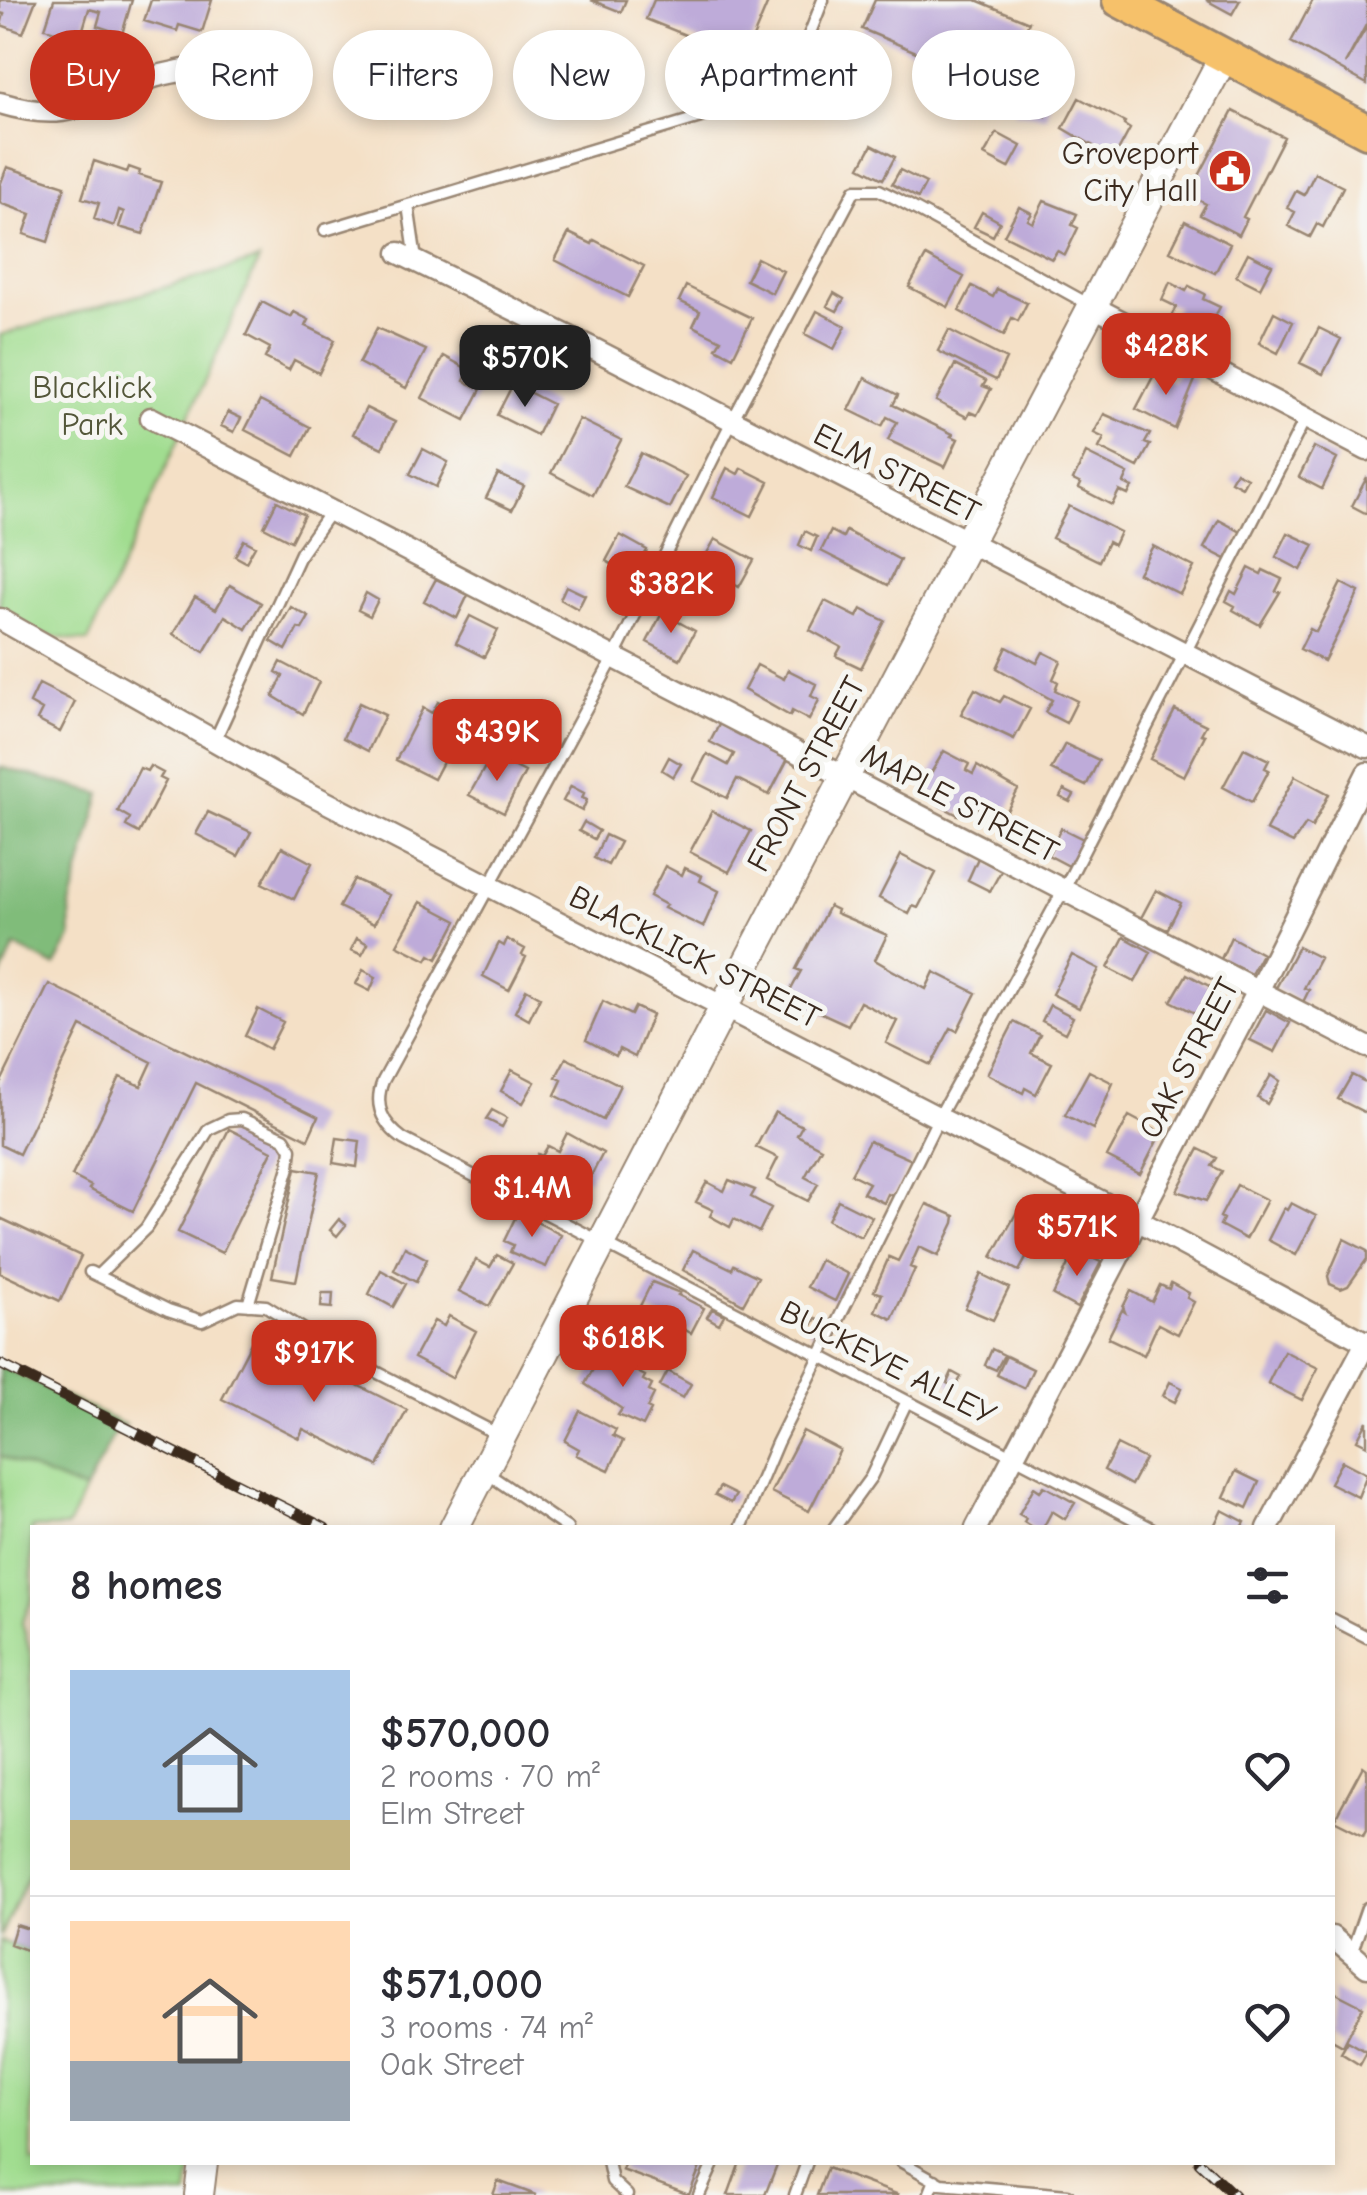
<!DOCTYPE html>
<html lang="en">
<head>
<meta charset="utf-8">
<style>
	:root { --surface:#fff; --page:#f2f2f3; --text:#2b2b33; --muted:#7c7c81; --line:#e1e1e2; --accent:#c8321e }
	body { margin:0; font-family:"Comic Neue",sans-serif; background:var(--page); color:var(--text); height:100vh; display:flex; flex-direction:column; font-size:38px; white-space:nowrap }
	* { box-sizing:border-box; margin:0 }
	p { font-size:32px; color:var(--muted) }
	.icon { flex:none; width:55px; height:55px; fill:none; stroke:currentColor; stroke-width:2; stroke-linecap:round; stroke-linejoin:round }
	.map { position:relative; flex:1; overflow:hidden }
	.panel { position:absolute; left:30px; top:1525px; width:1305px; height:640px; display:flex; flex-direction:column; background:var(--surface); border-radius:0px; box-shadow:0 5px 15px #0003 }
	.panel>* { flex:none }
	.top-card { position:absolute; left:30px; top:30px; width:1308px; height:90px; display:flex; gap:20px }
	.price { position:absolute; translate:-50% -85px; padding:0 22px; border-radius:20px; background:var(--accent); color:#fff; font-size:32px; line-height:65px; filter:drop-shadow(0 2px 5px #0008) }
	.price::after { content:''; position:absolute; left:50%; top:60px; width:30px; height:22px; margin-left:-15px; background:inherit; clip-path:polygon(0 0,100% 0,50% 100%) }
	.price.active { background:#222; color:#fff }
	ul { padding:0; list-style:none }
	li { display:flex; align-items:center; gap:30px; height:250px; padding:0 40px }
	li+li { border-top:2px solid var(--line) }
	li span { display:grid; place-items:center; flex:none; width:280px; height:200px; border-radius:0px; color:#555 }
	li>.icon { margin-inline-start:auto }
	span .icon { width:120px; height:120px; fill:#fffc; stroke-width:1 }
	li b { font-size:42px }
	h2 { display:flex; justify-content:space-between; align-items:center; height:120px; padding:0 40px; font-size:42px }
	.tag { padding:0 35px; border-radius:45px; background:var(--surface); box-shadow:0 5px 15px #0003; font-size:35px; line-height:90px }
	.tag.active { background:var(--accent); color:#fff }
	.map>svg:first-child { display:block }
	.green { fill:#a1dd90; stroke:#6e8457; stroke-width:2.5 }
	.forest { fill:#80bc7a; stroke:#5e734c; stroke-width:2.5 }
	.building { fill:#beabd9 }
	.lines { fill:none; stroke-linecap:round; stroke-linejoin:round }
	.service-casing { stroke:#988572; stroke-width:15 }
	.minor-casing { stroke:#988572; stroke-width:25 }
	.tertiary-casing { stroke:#988572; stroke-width:32 }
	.primary-casing { stroke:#988572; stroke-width:38 }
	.service { stroke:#fff; stroke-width:10 }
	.minor { stroke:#fff; stroke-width:20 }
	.tertiary { stroke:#fff; stroke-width:28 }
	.primary { stroke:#f6c16b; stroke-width:32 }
	.rail-casing { stroke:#3b2a1e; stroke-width:11 }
	.rail { stroke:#f6f6f2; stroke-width:8; stroke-dasharray:22; stroke-linecap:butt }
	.labels { text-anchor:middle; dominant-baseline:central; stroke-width:10; stroke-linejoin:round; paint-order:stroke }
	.poi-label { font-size:32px; fill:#3b2a1e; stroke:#f6f6f2; text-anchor:end }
	.park-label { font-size:32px; fill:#54573a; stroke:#f6f6f2 }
	.street-label { font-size:32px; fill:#3b2a1e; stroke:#f6f6f2 }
</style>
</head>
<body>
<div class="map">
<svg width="1367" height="2195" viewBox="0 0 1367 2195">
	<rect width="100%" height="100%" fill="#f6f6f2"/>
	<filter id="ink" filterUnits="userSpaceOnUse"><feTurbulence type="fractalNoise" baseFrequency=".01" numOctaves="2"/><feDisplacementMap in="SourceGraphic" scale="20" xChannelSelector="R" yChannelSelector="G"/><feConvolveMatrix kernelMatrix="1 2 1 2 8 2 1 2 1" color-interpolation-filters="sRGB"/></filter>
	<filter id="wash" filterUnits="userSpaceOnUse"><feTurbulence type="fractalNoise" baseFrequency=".0048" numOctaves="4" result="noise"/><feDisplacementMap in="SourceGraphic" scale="40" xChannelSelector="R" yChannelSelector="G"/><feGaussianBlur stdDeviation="2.25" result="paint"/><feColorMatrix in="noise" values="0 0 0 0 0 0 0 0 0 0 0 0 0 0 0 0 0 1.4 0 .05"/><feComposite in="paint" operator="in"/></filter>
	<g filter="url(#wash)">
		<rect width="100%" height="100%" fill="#f4e0c6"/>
		<path class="green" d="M259 260 88 642 0 629V335Z
			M0 1456 85 1491 68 1527 32 1528V1600L22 1622 32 1659V1867L0 1937Z
			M0 1941 32 1952V2162L192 2163 188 2195H0Z"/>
		<path class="forest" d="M0 767 101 794 70 906 71 938 55 966 15 946 0 979Z
			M0 1366 125 1425 115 1432 85 1491 0 1456Z"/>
		<g id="blocks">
			<path class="building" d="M0 0H36L23 33 1 25 4 14 0 13Z
				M54 0H132L122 34 97 26 101 12 89 9 80 39 45 28Z
				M151 0H212L202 32 179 25 177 31 144 21Z
				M591 0H626L621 12Z
				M654 0H769L744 59 646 19Z
				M875 0H976L1029 22 1016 57 956 69 862 29Z
				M1206 0H1240L1232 14Z
				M1313 0H1367V23L1345 64 1367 26V84L1291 42Z
				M1020 79 1051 84 1046 116 1015 112 1016 104 1005 103 1008 86 1018 87Z
				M1079 98 1125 122 1124 125 1130 129 1116 155 1109 151 1107 154 1063 128Z
				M1233 111 1284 137 1243 217 1247 219 1239 235 1200 215 1206 204 1189 195Z
				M997 133 1021 146 1009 168 984 155Z
				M872 145 895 157 883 179 860 167Z
				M94 161 127 172 129 167 140 171 139 175 161 182 143 234 119 227 124 212 119 210 114 226 94 219 99 203 82 198Z
				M7 167 65 186 48 242 24 234 31 214 0 203V185Z
				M900 170 926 183 918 198 892 184Z
				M1315 173 1343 187 1323 227 1317 224 1310 237 1288 226 1295 212 1287 208 1296 191 1304 195Z
				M1044 201 1077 214 1072 225 1078 228 1065 255 1057 251 1052 259 1004 235 1019 207 1032 213 1028 220 1033 223Z
				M982 212 1000 222 993 236 974 227Z
				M1185 221 1230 244 1215 273 1170 251Z
				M569 233 592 244 594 240 644 266 628 297 555 260Z
				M1248 253 1272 265 1260 288 1236 276Z
				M926 256 964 277 948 307 909 287Z
				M757 258 783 271 772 293 746 280Z
				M1170 282 1186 291 1189 286 1205 294 1203 299 1220 307 1207 331 1171 318 1177 307 1162 300Z
				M686 286 752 318 733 357 716 348 721 340 693 326 700 311 679 301Z
				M972 286 993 297 997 289 1027 303 1018 321 1012 318 1004 335 959 311Z
				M834 293 844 299 837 311 827 306Z
				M262 302 291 317 294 312 309 320 306 326 335 340 319 373 294 360 289 370 265 358 270 348 246 335Z
				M817 311 846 326 834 349 805 334Z
				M1274 312 1293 322 1278 353 1259 343Z
				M377 328 426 350 406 388 359 363Z
				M1319 328 1341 339 1323 374 1300 363Z
				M949 330 1006 359 996 380 938 351Z
				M444 356 469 370 464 381 481 389 465 420 422 398Z
				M955 365 986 381 983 386 991 389 977 415 970 412 967 417 936 401Z
				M1178 371 1195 380 1175 429 1136 409 1155 373 1172 382Z
				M865 378 898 395 893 405 953 434 951 436 958 439 945 467 888 440 897 422 887 417 882 426 849 410Z
				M513 384 552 404 537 435 497 415Z
				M260 401 310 427 295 456 245 430Z
				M366 408 395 422 382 448 353 434Z
				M228 412 241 418 234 432 221 426Z
				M1104 414 1150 434 1145 443 1150 445 1138 467 1099 448 1104 438 1094 433Z
				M579 419 621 440 593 495 551 473Z
				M1314 447 1337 459 1322 489 1299 477Z
				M423 449 448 462 436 487 410 474Z
				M641 453 686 476 670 508 624 487Z
				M1086 453 1128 474 1124 483 1132 487 1128 495 1119 491 1112 505 1079 488 1081 484 1073 480Z
				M727 468 738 474 741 468 769 482 752 516 713 497Z
				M1236 472 1247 478 1242 487 1231 481Z
				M498 474 524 486 512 510 486 498Z
				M1367 477V514L1352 506Z
				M277 501 304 515 291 541 264 527Z
				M1069 506 1120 532 1114 545 1108 542 1099 561 1052 538Z
				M1219 520 1241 532 1226 559 1204 548Z
				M805 531 817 537 811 551 799 545Z
				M831 531 843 537 846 531 900 560 888 585 821 551Z
				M1288 533 1314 545 1301 570 1276 557Z
				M620 535 647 550 634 576 606 561Z
				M715 539 754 560 739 587 700 566Z
				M244 540 255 546 246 562 235 556Z
				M1153 546 1194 567 1180 594 1138 573Z
				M1249 568 1261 574 1263 570 1282 579 1276 591 1280 592 1260 625 1233 610 1235 606 1226 601 1231 591 1236 594Z
				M436 579 468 595 457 618 424 601Z
				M1341 583 1359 592 1324 661 1300 649 1310 629 1316 632Z
				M230 585 261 603 246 629 225 616 204 652 173 634 195 597 216 609Z
				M566 586 585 595 578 609 560 599Z
				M366 593 378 600 370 616 358 610Z
				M825 601 857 617 861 609 885 621 861 668 836 656 841 647 810 630Z
				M291 607 309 617 302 629 298 628 286 650 271 641Z
				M662 613 695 631 680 659 647 642Z
				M470 616 498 630 484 657 456 643Z
				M1007 647 1037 663 1043 652 1061 661 1053 679 1058 682 1055 690 1077 701 1066 723 1045 712 1052 700 997 668Z
				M281 662 319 682 303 714 273 696 283 676 276 672Z
				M757 665 784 679 788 670 816 684 811 696 819 700 809 720 792 711 790 716 744 690Z
				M39 684 75 702 60 732 37 720 42 710 30 703Z
				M975 689 1000 702 1004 696 1030 709 1014 739 961 714Z
				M438 702 459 713 451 728 459 732 434 779 396 760 423 708 432 713Z
				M359 703 385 715 368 751 343 738Z
				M1175 710 1206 725 1201 734 1205 735 1184 776 1150 759Z
				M721 721 790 755 769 795 737 779 727 798 693 781 707 754 728 765 734 754 710 742Z
				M531 726 552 737 549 743 552 745 544 760 519 747Z
				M1065 744 1099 760 1086 786 1051 770Z
				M1244 748 1269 760 1265 768 1269 770 1252 802 1223 787Z
				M944 751 969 764 966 770 973 774 977 766 1018 790 1003 818 979 806 975 815 961 809 958 815 941 806 944 800 922 788Z
				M492 755 525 772 504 813 469 795Z
				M669 757 681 764 673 777 662 770Z
				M150 766 163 773 160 778 166 781 139 833 126 826 130 818 118 811 140 768 147 771Z
				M1295 776 1329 794 1312 827 1306 824 1293 843 1266 830Z
				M571 786 584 793 582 798 587 800 582 811 563 801Z
				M1064 790 1074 795 1070 802 1060 797Z
				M712 811 751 831 729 872 690 852Z
				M208 812 251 832 238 856 196 834Z
				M584 822 599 831 594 839 579 831Z
				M1061 828 1083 839 1069 866 1048 855Z
				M605 835 620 842 608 865 594 858Z
				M282 847 312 863 294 899 262 883Z
				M901 855 936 873 918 908 913 906 909 914 879 898Z
				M978 858 1001 871 990 891 968 880Z
				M665 866 682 875 685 868 702 876 700 881 719 891 703 927 664 908 666 905 650 896Z
				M354 879 389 895 374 924 339 907Z
				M1156 890 1181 903 1167 930 1141 918Z
				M421 902 457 921 437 959 430 955 427 960 397 945Z
				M829 906 837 910 836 913 887 935 875 960 892 970 926 989 934 972 976 993 957 1031 951 1028 931 1065 886 1043 897 1021 860 1002 848 1025 787 997 801 971 796 969Z
				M1124 937 1151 952 1135 982 1108 968Z
				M1231 937 1262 954 1251 974 1221 959Z
				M357 938 368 944 362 955 351 950Z
				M507 939 525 949 522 955 526 957 509 990 483 976 499 943 504 946Z
				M1298 947 1320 958 1304 988 1309 990 1303 1002 1276 988Z
				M1072 955 1099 969 1079 1008 1052 994Z
				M363 970 376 977 370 991 356 984Z
				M1187 974 1211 987 1197 1014 1171 1001Z
				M49 984 318 1117 308 1139 196 1083 133 1211 89 1189 91 1186 72 1176 120 1077 141 1086 152 1062 81 1026 19 1154 0 1145V1084Z
				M526 989 540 997 529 1020 515 1012Z
				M603 1001 631 1015 635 1007 652 1015 635 1057 619 1049 616 1056 586 1040Z
				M1050 1005 1073 1017 1065 1033 1042 1021Z
				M258 1009 283 1022 269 1049 245 1036Z
				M1266 1010 1290 1023 1275 1052 1250 1040Z
				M1014 1022 1040 1035 1031 1053 1052 1063 1036 1094 1025 1088 1023 1093 987 1074Z
				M566 1058 620 1085 603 1120 555 1095 562 1080 556 1077Z
				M512 1070 535 1082 523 1103 501 1091Z
				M1089 1071 1113 1083 1093 1129 1065 1115Z
				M1271 1075 1280 1081 1267 1104 1258 1098Z
				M1352 1075 1367 1083 1366 1113 1338 1099Z
				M492 1110 507 1118 502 1127 486 1119Z
				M775 1112 802 1126 797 1135 821 1148 805 1177 818 1184 808 1201 767 1180 778 1158 756 1147Z
				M1129 1116 1161 1133 1140 1174 1107 1157Z
				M229 1129 272 1151 222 1253 178 1232Z
				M567 1133 603 1153 589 1180 557 1165 550 1178 530 1168 538 1154 542 1156 548 1146 558 1151Z
				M337 1138 360 1141 357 1167 333 1163Z
				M869 1141 912 1160 893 1196 888 1194 884 1203 863 1193 869 1183 851 1174Z
				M1199 1149 1217 1158 1212 1166 1222 1171 1206 1201 1177 1191Z
				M296 1168 319 1172 296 1281 272 1277Z
				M729 1180 755 1190 751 1197 771 1208 759 1232 734 1219 730 1227 710 1216 713 1210 696 1202 707 1182 724 1191Z
				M1237 1185 1267 1200 1246 1239 1220 1225 1223 1219 1220 1217Z
				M838 1200 872 1217 861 1237 828 1220Z
				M1291 1203 1316 1216 1296 1255 1268 1240 1284 1208 1287 1210Z
				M927 1204 955 1216 954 1223 938 1256 919 1247 910 1267 915 1269 892 1319 875 1311 882 1294 874 1291 889 1257 898 1261Z
				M1024 1205 1042 1215 1038 1222 1044 1225 1019 1271 992 1257 1018 1210 1020 1212Z
				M518 1212 561 1235 546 1267 510 1252 513 1245 504 1241Z
				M0 1218 81 1256 60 1301 0 1273Z
				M339 1219 346 1225 337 1236 330 1230Z
				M1344 1239 1367 1251V1259L1348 1286 1341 1289 1330 1284 1328 1276Z
				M405 1247 427 1259 416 1282 394 1270Z
				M693 1250 732 1269 734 1265 758 1277 743 1304 683 1270Z
				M1075 1250 1101 1262 1077 1308 1053 1295Z
				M497 1255 513 1263 489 1306 459 1291 476 1260 490 1267Z
				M820 1260 848 1274 835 1301 807 1287Z
				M381 1270 406 1284 393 1307 369 1294Z
				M981 1274 1009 1288 993 1320 965 1308Z
				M652 1282 680 1293 678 1295 704 1308 691 1333 640 1306Z
				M1171 1283 1189 1293 1187 1298 1194 1302 1178 1334 1158 1324 1144 1355 1108 1338 1122 1310 1125 1312 1123 1307 1131 1291 1152 1302 1160 1285 1169 1289Z
				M322 1293H333L332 1308 321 1307Z
				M712 1309 724 1315 719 1324 707 1317Z
				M449 1316 476 1331 452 1378 414 1358 434 1321 444 1326Z
				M816 1318 827 1324 820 1336 809 1331Z
				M251 1343 325 1380 329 1371 407 1410 378 1466 303 1429 299 1438 222 1399Z
				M992 1349 1004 1355 996 1370 985 1365Z
				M1284 1351 1318 1368 1302 1400 1268 1383Z
				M1006 1356 1033 1369 1024 1388 997 1375Z
				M598 1360 623 1371 626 1366 645 1376 643 1380 652 1385 649 1391 654 1394 647 1408 651 1410 643 1426 618 1415 622 1409 585 1384Z
				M668 1371 691 1384 683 1398 660 1386Z
				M952 1372 961 1377 955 1388 947 1383Z
				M1170 1382 1182 1388 1175 1402 1163 1396Z
				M580 1411 616 1430 613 1436 623 1441 609 1470 576 1455 579 1449 565 1441Z
				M1367 1421V1445L1357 1440Z
				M803 1431 840 1450 809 1511 771 1492Z
				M1117 1445 1145 1459 1131 1485 1104 1470Z
				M1342 1461 1367 1474 1358 1497 1330 1483Z
				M1236 1471 1259 1482 1247 1508 1224 1497Z
				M1044 1486 1075 1503 1065 1519 1052 1511 1043 1528H1033L1024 1522 1026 1518 1019 1514 1034 1487 1040 1491Z
				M720 1487 736 1495 731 1503 715 1495Z
				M1222 1510 1245 1522 1242 1528H1213Z
				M1363 1766 1367 1769V1830L1364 1835 1334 1820Z
				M16 1925 32 1930V1952L10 1944Z
				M1332 1991 1363 2007 1343 2046 1332 2040Z
				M1348 2041 1367 2052 1360 2065 1341 2053Z
				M625 2162H702L689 2195 622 2170Z
				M740 2162H778L765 2195H728Z
				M827 2168 899 2195H817Z
				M498 2181 536 2195H493Z"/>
		</g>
	</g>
	<g filter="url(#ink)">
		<use href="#blocks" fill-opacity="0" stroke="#988572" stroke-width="2.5"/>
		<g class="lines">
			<g class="service-casing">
				<path id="service" d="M408 205 416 260
					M325 230 787 91 823 0
					M1090 305 897 199 879 190H855L732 421 614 657 383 1081C373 1106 383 1124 403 1139L1151 1528
					M215 740 301 553 325 519 327 509
					M90 1272 168 1310 202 1321 238 1304 266 1306 351 1359 501 1436
					M98 1275 146 1228 209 1129 228 1120 242 1119 284 1138 291 1149 289 1167 248 1305
					M484 1471 567 1528
					M741 1528 777 1443 939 1117 1063 891 1305 419
					M834 1528 871 1477 906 1403
					M1332 1619 1367 1637
					M1351 1954 1367 1908
					M608 2162 612 2181 627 2195
					M902 2162 941 2184 1068 2195
					M699 2195 714 2162
					M795 2195 807 2162
					M929 2195 935 2180"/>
			</g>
			<g class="minor-casing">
				<path id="minor" d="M0 103C70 124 84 103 145 80 157 75 172 73 184 70
					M399 253 592 348 1367 747
					M1092 306 1367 450
					M151 418 1367 1047
					M0 619 289 783 1137 1220 1367 1343
					M976 1528 1258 991 1367 773
					M1268 1528 1367 1341
					M1332 1937 1367 1967"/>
			</g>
			<g class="tertiary-casing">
				<path id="tertiary" d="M454 1528 736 984 1224 56
					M199 2195 203 2162"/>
			</g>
			<g class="primary-casing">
				<path id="primary" d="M1119 0 1367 131"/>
			</g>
			<use href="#service" class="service"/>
			<use href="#minor" class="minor"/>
			<use href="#tertiary" class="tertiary"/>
			<use href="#primary" class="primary"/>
			<g class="rail-casing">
				<path id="rail" d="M0 1364 325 1528
					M1199 2162 1234 2195"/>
			</g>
			<use href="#rail" class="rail"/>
		</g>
	</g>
	<defs>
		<g id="civic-disc" transform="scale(2.25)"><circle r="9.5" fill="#c8321e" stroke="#f6f6f2"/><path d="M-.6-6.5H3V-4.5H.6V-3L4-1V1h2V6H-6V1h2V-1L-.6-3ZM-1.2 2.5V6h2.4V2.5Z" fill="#fff"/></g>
	</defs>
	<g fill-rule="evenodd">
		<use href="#civic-disc" x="1230" y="171"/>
	</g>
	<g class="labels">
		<g class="poi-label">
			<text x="1198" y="153">Groveport<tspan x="1198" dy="37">City Hall</tspan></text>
		</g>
		<g class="park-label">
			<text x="92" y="387">Blacklick<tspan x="92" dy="37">Park</tspan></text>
		</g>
		<g class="street-label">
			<text transform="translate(897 473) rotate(27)">ELM STREET</text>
			<text transform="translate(806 774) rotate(-62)">FRONT STREET</text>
			<text transform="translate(960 803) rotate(28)">MAPLE STREET</text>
			<text transform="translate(695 957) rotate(27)">BLACKLICK STREET</text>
			<text transform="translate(1189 1058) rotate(-62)">OAK STREET</text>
			<text transform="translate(888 1363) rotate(27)">BUCKEYE ALLEY</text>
		</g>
	</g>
</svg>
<b class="price" style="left:1166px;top:398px">$428K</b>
<b class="price active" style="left:525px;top:410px">$570K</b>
<b class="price" style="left:671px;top:636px">$382K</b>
<b class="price" style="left:497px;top:784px">$439K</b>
<b class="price" style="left:532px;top:1240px">$1.4M</b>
<b class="price" style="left:1077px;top:1279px">$571K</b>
<b class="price" style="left:623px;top:1390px">$618K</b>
<b class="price" style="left:314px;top:1405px">$917K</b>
<div class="top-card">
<a class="tag active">Buy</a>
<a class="tag">Rent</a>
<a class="tag">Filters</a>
<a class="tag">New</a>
<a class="tag">Apartment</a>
<a class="tag">House</a>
</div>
<section class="panel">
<h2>8 homes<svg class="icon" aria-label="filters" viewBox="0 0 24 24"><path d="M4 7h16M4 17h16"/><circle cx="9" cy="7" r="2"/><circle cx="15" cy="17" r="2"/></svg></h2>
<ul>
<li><span style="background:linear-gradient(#a9c7e8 75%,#c2b280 0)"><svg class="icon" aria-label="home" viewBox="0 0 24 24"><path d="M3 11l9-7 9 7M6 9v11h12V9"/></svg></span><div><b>$570,000</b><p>2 rooms · 70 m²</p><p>Elm Street</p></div><svg class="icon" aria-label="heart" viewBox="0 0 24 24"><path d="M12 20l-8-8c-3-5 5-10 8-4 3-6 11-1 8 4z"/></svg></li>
<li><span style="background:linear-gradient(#ffd9b3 70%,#9aa5b1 0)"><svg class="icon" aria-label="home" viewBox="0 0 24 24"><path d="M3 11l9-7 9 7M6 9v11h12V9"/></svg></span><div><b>$571,000</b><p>3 rooms · 74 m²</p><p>Oak Street</p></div><svg class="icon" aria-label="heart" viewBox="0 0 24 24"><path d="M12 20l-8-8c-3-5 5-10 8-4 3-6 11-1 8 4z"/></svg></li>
</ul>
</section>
</div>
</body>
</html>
